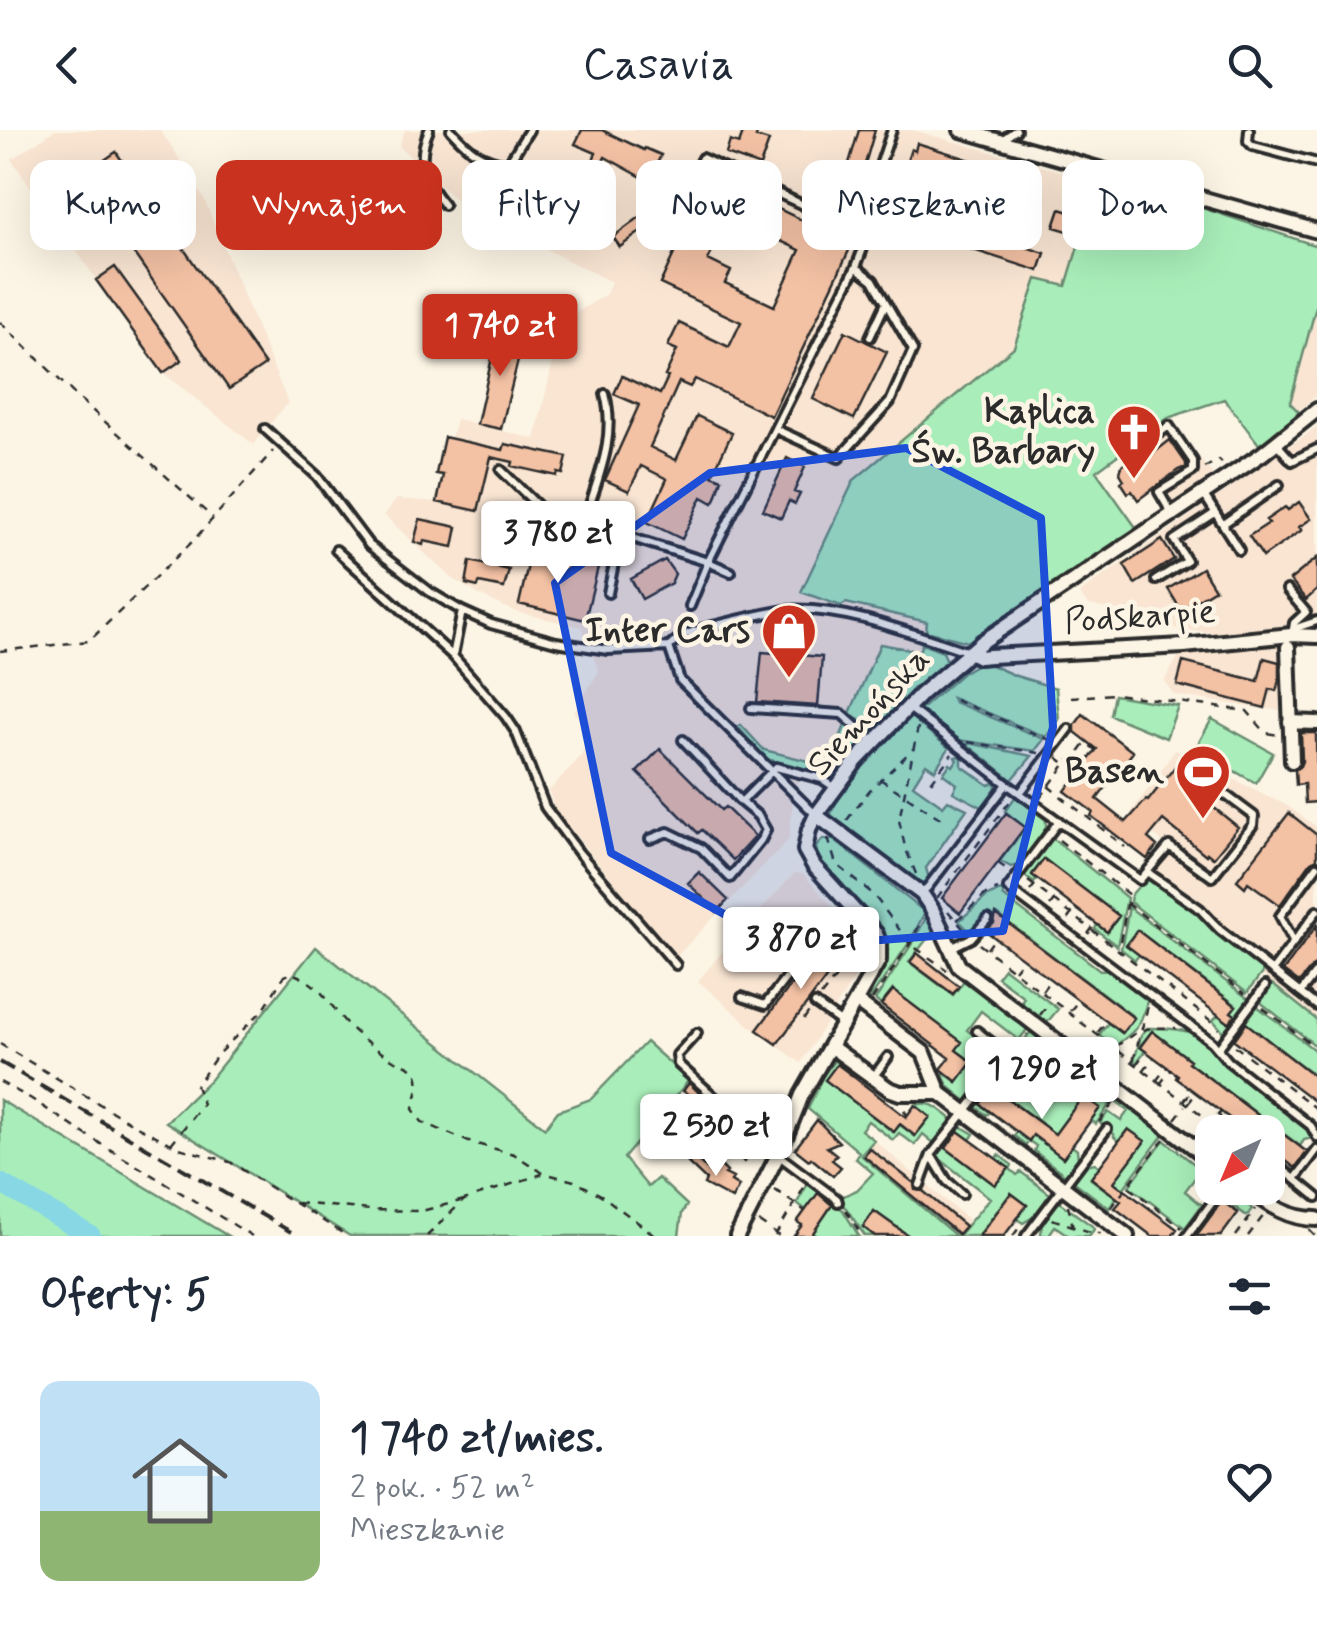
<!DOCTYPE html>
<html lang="pl">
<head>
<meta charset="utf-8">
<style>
	:root { --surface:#fff; --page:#f2f2f3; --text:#1f2937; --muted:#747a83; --line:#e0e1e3; --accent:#c8321e }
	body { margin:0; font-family:Mynerve,sans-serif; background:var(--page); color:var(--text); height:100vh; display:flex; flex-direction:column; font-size:38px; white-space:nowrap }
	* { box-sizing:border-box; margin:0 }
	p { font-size:32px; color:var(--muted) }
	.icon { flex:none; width:55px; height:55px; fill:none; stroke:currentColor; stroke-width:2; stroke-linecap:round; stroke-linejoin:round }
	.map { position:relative; height:1106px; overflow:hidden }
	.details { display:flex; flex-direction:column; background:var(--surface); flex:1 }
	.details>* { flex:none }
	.hud { position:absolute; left:30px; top:30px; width:1258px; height:90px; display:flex; gap:20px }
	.needle { width:65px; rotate:224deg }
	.buttons { position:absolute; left:1195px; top:985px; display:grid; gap:20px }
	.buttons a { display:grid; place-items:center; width:90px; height:90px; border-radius:20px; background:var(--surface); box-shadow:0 10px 40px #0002; font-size:50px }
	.price { position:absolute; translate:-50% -85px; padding:0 22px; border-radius:10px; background:#fff; color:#222; font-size:32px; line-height:65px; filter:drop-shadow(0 2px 5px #0008) }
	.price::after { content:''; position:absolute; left:50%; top:60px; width:30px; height:22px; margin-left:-15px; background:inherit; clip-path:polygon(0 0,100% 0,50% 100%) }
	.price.on { background:var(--accent); color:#fff }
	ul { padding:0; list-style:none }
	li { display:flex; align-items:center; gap:30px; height:250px; padding:0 40px }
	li+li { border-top:2px solid var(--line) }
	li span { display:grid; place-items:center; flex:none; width:280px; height:200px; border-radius:20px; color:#555 }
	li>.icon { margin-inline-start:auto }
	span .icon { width:120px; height:120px; fill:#fffc; stroke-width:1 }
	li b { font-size:42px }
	h2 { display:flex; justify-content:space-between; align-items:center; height:120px; padding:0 40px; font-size:42px }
	.tag { padding:0 35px; border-radius:20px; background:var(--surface); box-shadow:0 10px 40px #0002; font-size:35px; line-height:90px }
	.tag.on { background:var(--accent); color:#fff }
	header { display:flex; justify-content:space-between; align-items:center; height:130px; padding:0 40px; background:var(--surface); font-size:45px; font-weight:600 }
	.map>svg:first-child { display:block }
	.built { fill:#f9e5d2 }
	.green { fill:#a9eeba; stroke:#6a8c72; stroke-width:2.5 }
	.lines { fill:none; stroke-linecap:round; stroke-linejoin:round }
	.river { stroke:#87d7e4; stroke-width:20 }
	.building { fill:#f3c1a4; stroke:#2b2b2b; stroke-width:2.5; fill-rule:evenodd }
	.service-casing { stroke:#2b2b2b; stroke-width:14 }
	.minor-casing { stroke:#2b2b2b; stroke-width:20 }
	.path { stroke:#2b2b2b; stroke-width:2.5; stroke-dasharray:8 8; stroke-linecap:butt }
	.service { stroke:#fcf5e5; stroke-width:6 }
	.minor { stroke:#fcf5e5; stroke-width:12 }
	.rail { stroke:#2b2b2b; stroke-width:4; stroke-dasharray:15 8; stroke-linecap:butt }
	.marked { fill:#1d4ed8; fill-opacity:0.2; stroke:#1d4ed8; stroke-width:8; stroke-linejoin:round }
	.labels { text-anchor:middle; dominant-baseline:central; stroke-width:9; stroke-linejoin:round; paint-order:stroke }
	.poi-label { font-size:35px; font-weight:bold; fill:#2b2b2b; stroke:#fcf5e5; text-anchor:end }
	.street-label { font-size:35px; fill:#2b2b2b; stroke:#fcf5e5 }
</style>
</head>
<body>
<header><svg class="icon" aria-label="back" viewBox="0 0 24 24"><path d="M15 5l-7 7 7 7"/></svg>Casavia<svg class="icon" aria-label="search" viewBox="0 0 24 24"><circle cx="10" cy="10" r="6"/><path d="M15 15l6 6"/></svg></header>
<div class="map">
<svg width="1317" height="1106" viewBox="0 0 1317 1106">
	<rect width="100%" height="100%" fill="#fcf5e5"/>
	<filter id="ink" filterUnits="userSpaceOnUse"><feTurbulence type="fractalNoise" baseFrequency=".01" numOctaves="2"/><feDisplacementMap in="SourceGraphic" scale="20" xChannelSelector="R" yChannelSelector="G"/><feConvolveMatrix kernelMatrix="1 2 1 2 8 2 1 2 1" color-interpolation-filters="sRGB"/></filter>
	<g filter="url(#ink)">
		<path class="built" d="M55 0H160L172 17 204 69 288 273 265 299 254 315 163 243 11 29Z
			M405 0H913L1098 52 1066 157 1037 149 1015 217 853 350 802 462 928 492 920 521 876 525 853 600 829 636 804 631 793 672 789 709 676 827 555 681 549 661 582 625 588 603 574 582 599 541 582 497 516 482 481 466 450 447 384 385 397 369 437 372 442 346 436 344 444 307 451 308 456 289 535 309 562 192 606 164 611 152 503 98 457 71 399 16Z
			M1317 173V265L1298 281 1290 273Z
			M1169 291 1214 346 1164 380 1124 321Z
			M1317 297V496L1283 499V495L1226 504 1178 499 1087 474 1079 463Z
			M1269 511 1280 513 1282 580 1262 579 1174 565 1164 551 1181 522Z
			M1175 620 1286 675 1317 697V890L1140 745 1164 714 1131 683Z
			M795 743 804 745 858 804 868 826 801 933 755 900 698 851 728 815Z
			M874 1010 970 1091 958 1106 861 1026Z"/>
		<path class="green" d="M1100 44 1317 116V173L1290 273 1298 281 1292 292 1261 317 1224 269 1168 288 1096 341 1135 396V401L968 512 926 501 927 492 846 473 841 476 801 462 854 350 1014 217 1037 149 1066 156Z
			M880 514 919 521 922 514 943 522 947 531 878 598 872 600 850 583Z
			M977 534 991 535 1016 546 1056 558 1059 590 1046 607 952 568 954 572 1044 609 1035 621 958 610 920 580 962 543Z
			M1114 565 1178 576 1166 608 1110 585Z
			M911 587 949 618 935 640 926 634 913 655 943 676 948 670 967 679 926 738 929 749 921 753 914 752 830 686C843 650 885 615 911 587Z
			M1212 589 1273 623 1256 653 1195 619Z
			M846 593 860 607 861 614 828 644 766 629 738 597 741 595 764 620 829 636Z
			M964 612 1032 626 1012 650Z
			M959 626 962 628V636L989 655 997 652 995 659 982 677 953 662 957 654 943 644 950 634 953 636 957 630 955 627Z
			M1016 666 1046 690V698L1020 735 1011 737 1000 731 1025 698 1005 681Z
			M1051 707 1127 768 1117 816 1095 799 1097 795 1107 802 1119 786 1044 729 1032 744 1037 749 1034 753 1022 744Z
			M823 709 834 710 925 782 909 813 870 869C871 850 889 838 888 818 884 777 820 754 816 717Z
			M1148 746 1197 780 1217 801 1265 839 1247 863 1130 772 1131 765Z
			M1004 759 1003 766 1100 840 1110 839 1148 868C1140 897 1139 898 1115 916L1099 905 1108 893 1123 903 1134 887 997 784 992 789 987 786 974 801 970 802 959 791 987 766Z
			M1129 777 1250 870 1225 904 1213 890 1218 885 1225 890 1236 875 1137 800 1126 814 1139 825 1135 830 1121 819Z
			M928 784 934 800 909 832 953 865 966 848 1029 897 1019 910 981 881 967 900 988 916 984 923 995 934 992 942 969 973 949 957 943 946 944 943 957 952 972 932 956 920 961 912 893 860 881 875 875 870 911 815Z
			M316 817 545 998 558 981 591 969 646 912 689 950 624 1028 648 1057 658 1048 687 1075 682 1083 679 1106H350L166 992 209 951Z
			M1004 838 1058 879 1046 894 1019 875 1024 867 997 847Z
			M1272 854 1317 890V917L1259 871Z
			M1257 876 1317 922V947L1245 893 1230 909Z
			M1147 898C1184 899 1201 898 1222 932L1307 998 1312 1008 1304 1010 1300 1016 1188 932 1189 929 1152 901 1140 916 1145 921 1136 933 1134 931 1141 906Z
			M1032 900 1117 964 1096 994 1091 990 1100 978 1083 966 1047 1015 1063 1028 1072 1016 1077 1020 1078 1028 1065 1045 1034 1021 1036 1016 1029 1011 1026 1015 1014 1006 1017 1002 1041 993 992 957 979 973 990 982 987 985 974 976Z
			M835 930H837L849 939 826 950 893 1002 900 995 915 1006 930 987 915 975C931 969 941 981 953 990L935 1014 923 1004 915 1015 899 1003 893 1010 868 991 861 1000 874 1010 861 1025 956 1106H909L874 1081 863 1097 875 1106H865L846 1078 840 1073 839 1068 857 1060 873 1043 855 1028 859 1022 808 979 822 947Z
			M1121 966 1166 1001 1109 1078 1073 1051 1085 1035 1095 1033 1099 1036 1091 1049 1107 1061 1144 1012 1128 999 1119 1011 1114 1007V1004L1100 993 1108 982 1121 991 1128 981 1116 972Z
			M0 970 228 1106H0Z
			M962 997 974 1004 970 1010 958 1002 947 1019 995 1055 1009 1039 996 1029 999 1025 1012 1035 1010 1039 1017 1045 1021 1042 1050 1064 1033 1087 1023 1093 1017 1089 1027 1075 1011 1063 978 1106H958L990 1068 936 1026 958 999Z
			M1164 1010 1212 1048V1058H1225L1253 1079 1247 1086 1195 1048 1185 1061 1202 1075 1185 1098 1129 1056Z
			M809 1052 843 1080 859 1106H818L813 1103 832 1075 818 1064 806 1080 797 1073Z
			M1059 1072 1095 1098 1089 1106H1069L1055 1096 1048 1106 1041 1104 1042 1094Z"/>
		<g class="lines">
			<path class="river" d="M0 1053 91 1106"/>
		</g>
		<path class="building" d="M582 0H602L644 20 645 18 661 25 649 51 605 27 600 37 592 33 596 23 575 14Z
			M744 0H758L756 7 769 11 760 36 726 24 730 11 739 14Z
			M859 0H875L862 44 847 40Z
			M917 13 1018 45 1014 59 975 47 972 54 906 34 911 19 915 21Z
			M116 22 265 235 229 259 80 47Z
			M710 46 852 114 771 286 695 249 690 257 679 252 650 317 676 330 697 286 732 303 712 345 722 349 716 368 713 373 702 367 682 409 647 392 667 349 641 336 629 361 605 350 639 275 614 264 622 246 660 264 668 247 665 246 677 220 668 216 679 193 729 217 741 192 660 154ZM729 87 800 120 774 176 725 153 731 141 708 130Z
			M882 52 897 57 892 75 1045 123 1039 141 876 89 881 72 877 71Z
			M652 78 659 88 620 117 613 107Z
			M1060 79 1087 87 1081 105 1054 97Z
			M115 137 182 230 163 243 96 150Z
			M498 201 524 206 501 299 477 294Z
			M845 201 887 222 854 289 813 269Z
			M444 307 503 320 505 314 567 327 563 344 558 343 557 346 512 336 513 332 491 327 478 381 437 372 443 345 436 344Z
			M1170 310 1186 333V337L1178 340 1138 370 1132 361 1128 363 1121 352 1124 350 1120 343 1122 335 1126 332 1136 337Z
			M787 328 805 337 794 362 800 364 795 374 789 371 781 388 763 380Z
			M1299 372 1311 389 1299 397 1302 400 1263 427 1249 406 1269 393 1266 390 1285 377 1288 380Z
			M420 389 457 397 453 417 424 411 423 415 414 412Z
			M1162 410 1174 429 1135 454 1124 435Z
			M531 422 598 437 585 490 519 474Z
			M1317 428V460L1306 470 1290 450Z
			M665 430 675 444 671 453 642 469 631 449Z
			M470 431 509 440 504 458 479 453 478 457 466 454Z
			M1202 438 1215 459 1181 480 1168 459Z
			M762 522 822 527 818 576 757 572Z
			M1264 528 1279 532V550L1276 561 1270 559 1265 578 1177 555 1183 532 1258 551Z
			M1083 584 1133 622 1097 669 1126 692 1146 670 1148 671 1177 634 1195 649 1188 657 1238 697 1213 728 1207 723 1206 725 1163 690 1148 708 1157 716 1147 729 1091 686 1093 682 1065 661 1097 619 1075 602V595Z
			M1301 603H1316L1317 672 1305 673 1304 654 1296 655 1295 640 1300 636 1302 631Z
			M660 619 721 680 725 677 755 706 733 730 702 700 698 703 637 642Z
			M1006 683 1025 697 960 783 942 768Z
			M1289 683 1317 705V729L1311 732 1280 775 1248 752 1245 757 1237 750Z
			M1044 729 1119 786 1107 802 1032 745Z
			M699 742 728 770 717 782 688 753Z
			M996 784 1134 888 1122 903 986 801 994 793Z
			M1317 795V834L1312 837 1299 853 1283 841Z
			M1137 800 1236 876 1231 882 1235 885 1229 893 1126 815Z
			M825 810 844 824 777 914 757 900Z
			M917 823 959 856 953 864 910 832Z
			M893 860 962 912 956 920 972 932 957 952 941 939 950 928 881 875Z
			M1246 893 1317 948V973L1234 910Z
			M1152 901 1190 930 1188 932 1307 1022 1295 1038 1268 1017V1002H1248L1176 948 1178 945 1140 917Z
			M837 934 906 987 915 975 930 987 915 1006 900 994 894 1002 825 950Z
			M689 953 711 974 708 978 698 974 683 992 675 985 691 966 683 961Z
			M993 958 1055 1004 1083 966 1100 978 1063 1028 1033 1005 1029 1011 980 974Z
			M727 988 759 1017 744 1032 716 1000Z
			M817 990 839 1012 827 1017 837 1025 832 1030 841 1037 833 1046 811 1028 809 1030 795 1019Z
			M1128 999 1145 1011 1114 1052 1177 1099 1172 1106H1152L1115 1078 1121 1071 1091 1048Z
			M958 1001 1009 1038 995 1055 946 1018Z
			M869 1018 914 1053 915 1060 923 1061 965 1096 958 1104 864 1026Z
			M694 1027 713 1044 720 1035 727 1042 725 1044 733 1048 731 1051 739 1056 732 1069 704 1054 706 1050 688 1033Z
			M818 1063 832 1075 811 1106H794L802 1095 797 1092Z
			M1011 1063 1027 1075 1016 1090 1004 1106H979Z
			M1222 1071 1238 1083 1221 1106H1196Z
			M874 1081 909 1106H875L863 1097Z"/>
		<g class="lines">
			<g class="service-casing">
				<path id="service" d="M429 0C416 30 424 52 444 75
					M451 0C469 20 481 30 508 34L529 0
					M1249 0 1248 11 1253 16 1317 33
					M1002 10 1016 0
					M675 79 702 28 863 103
					M856 137 873 150 886 173 870 207
					M265 299 317 346 369 415 430 462 462 481 491 494 556 512 608 520 669 517C686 500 702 499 725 493 745 488 766 483 786 480 841 475 916 505 969 522
					M775 299 839 328 890 272 913 220 886 173
					M1276 313 1292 331 1317 319
					M1132 323 1169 296 1193 331V341L1159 362 1172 384
					M501 340 541 379 708 432 731 442
					M1204 365 1239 420
					M584 393C597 349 617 310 605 264
					M1223 394 1279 355
					M336 420 453 526
					M1156 450 1187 431 1174 410 1215 383
					M1287 460 1306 482 1294 493 1293 499
					M608 463 620 404
					M690 476 708 432 856 137 864 116 862 88 892 0
					M462 481 453 526 506 587 516 602 545 677 579 723 676 835
					M1293 499 1317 491
					M669 517 680 550 816 685
					M751 578 842 584 872 611
					M909 578 1007 654 1140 750 1169 716 1212 747 1253 695 1254 686 1203 648
					M683 610 741 672
					M1020 663 1069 599
					M1059 691 1008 758 1212 912 1228 931 1311 996 1317 1007
					M650 709 668 702 701 718 730 748 761 710 766 700 758 686 741 672 776 637 822 649 834 657
					M1147 742 1200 779 1220 800 1317 876
					M927 758 1007 654
					M1294 812 1280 786 1317 736
					M951 818 971 808 988 789
					M1272 841 1317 781
					M1300 863 1317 841
					M742 867 765 875 823 800 874 838
					M815 874 842 893
					M697 903 677 925 678 934 778 1025 837 1069 838 1072
					M1218 919 1265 856
					M874 946 888 927
					M1317 1020 1295 1049 1317 1067
					M931 1025 947 1051 962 1064
					M1268 1028 1295 1049
					M920 1055 931 1025 1009 926 977 901
					M1026 1106 1107 999
					M1187 1106 1217 1066"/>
			</g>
			<g class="minor-casing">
				<path id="minor" d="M961 0 1317 101
					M1288 517 1292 631
					M969 522 979 527 990 526 1184 516 1291 505 1317 506
					M1290 592 1317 593
					M816 685 922 764 932 779 959 836 1212 1031
					M856 871 924 923 940 963 1127 1106
					M830 916 889 959 900 963H940
					M1247 1058C1270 1075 1288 1089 1317 1089
					M737 1106 778 1025 802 965 879 830V813L876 804 814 736 805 720 809 700 816 685 857 630 921 564 982 512 1262 324 1317 280"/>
			</g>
			<path class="path" d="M0 192 75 265 213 388
				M1204 338 1219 330 1222 333
				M0 521 89 511 193 411 273 321
				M1071 567 1116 564 1247 581 1266 603 1279 605
				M955 570 1050 610
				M968 612 1039 623
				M1057 627 1066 634 1069 630 1073 631 1086 613 1096 620
				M880 649 946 692
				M931 652 952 624
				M1048 656 1125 717
				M1040 668 1065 635
				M847 690 869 661 913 619
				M828 708 836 734 873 764 910 814 947 840
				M1059 710 1129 765 1119 817
				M998 733 1008 740
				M916 744 905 717 899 690 918 597
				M1028 751 1210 890 1219 899
				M1030 761 1039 750
				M937 768 1011 670
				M1127 773 1245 864
				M1050 776 1058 765
				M948 781 966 802
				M1068 789 1075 778
				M957 790 986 764 998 759
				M1088 804 1096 793
				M979 814 1224 1002
				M987 819 995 808
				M1014 840 1023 829
				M1042 861 1050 850
				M821 866 850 829
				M872 870 910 814 923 788
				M1263 878 1317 919
				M1070 881 1079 870
				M1040 885 1050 872
				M804 889 810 880
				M1098 902 1107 891
				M0 914 131 993 179 1018 230 1032 347 1106
				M1235 916 1317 979
				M1016 917 1027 904
				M1115 917C1142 898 1144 897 1176 898
				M1133 931 1148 876
				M1136 935 1146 921
				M1143 941 1154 927
				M1156 951 1167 937
				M0 952 30 968 83 1003 252 1106
				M1160 954 1171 940
				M1184 971 1192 960
				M1188 974 1196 963
				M904 980 907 985
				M1221 982 1218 985 1225 990
				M1175 989 1185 976
				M1099 992 1115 971
				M1220 998 1228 987
				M1247 1002H1248
				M171 1014 203 974 196 956 218 924 263 880 284 846 291 843C326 855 330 880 355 902 363 909 385 926 394 930 402 934 409 934 415 941 423 953 415 966 413 979L422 992 469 1012 514 1024 543 1043 574 1051 601 1065 656 1106
				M1129 1057 1182 1098
				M775 1060 805 1081
				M1276 1064 1286 1051
				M297 1073 370 1080 422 1081 464 1070
				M1068 1075 1075 1106
				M1111 1078 1164 1009
				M846 1080 862 1106
				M1052 1089 1093 1103H1101
				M759 1092 779 1106
				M1309 1100 1315 1106
				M1040 1105 1041 1106
				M427 1106 464 1070 542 1044
				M775 1106 805 1056
				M1013 1106 1021 1095
				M1236 1106 1256 1079
				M1248 1106 1264 1085"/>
			<use href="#service" class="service"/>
			<use href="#minor" class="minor"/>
			<path class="rail" d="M0 932 298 1106"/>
		</g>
	</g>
	<path class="marked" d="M906 318 1041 388 1053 597 1003 801 785 817 611 723 555 453 710 343Z"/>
	<defs>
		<g id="church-pin" transform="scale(2.875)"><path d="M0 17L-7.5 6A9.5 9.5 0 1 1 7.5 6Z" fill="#c8321e" stroke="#fcf5e5"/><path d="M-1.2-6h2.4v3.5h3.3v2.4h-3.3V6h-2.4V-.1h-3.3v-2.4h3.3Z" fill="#fff"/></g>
		<g id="shop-pin" transform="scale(2.875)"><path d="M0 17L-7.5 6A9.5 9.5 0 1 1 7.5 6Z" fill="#c8321e" stroke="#fcf5e5"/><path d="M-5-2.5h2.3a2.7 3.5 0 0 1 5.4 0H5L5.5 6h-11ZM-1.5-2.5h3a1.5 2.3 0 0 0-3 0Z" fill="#fff"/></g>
		<g id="stadium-pin" transform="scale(2.875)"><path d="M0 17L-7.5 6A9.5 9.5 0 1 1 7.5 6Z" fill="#c8321e" stroke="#fcf5e5"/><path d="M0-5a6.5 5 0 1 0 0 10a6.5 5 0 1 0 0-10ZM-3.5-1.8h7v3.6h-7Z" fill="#fff"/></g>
	</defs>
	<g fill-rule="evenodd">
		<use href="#church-pin" x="1134" y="302"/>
		<use href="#shop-pin" x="789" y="501"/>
		<use href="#stadium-pin" x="1203" y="642"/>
	</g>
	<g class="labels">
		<g class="poi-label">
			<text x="1095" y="282">Kaplica<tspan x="1095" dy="40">Św. Barbary</tspan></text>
			<text x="750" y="501">Inter Cars</text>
			<text x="1164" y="642">Basen</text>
		</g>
		<g class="street-label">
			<text transform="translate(1140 487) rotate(-4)">Podskarpie</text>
			<text transform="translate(869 582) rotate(-47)">Siemońska</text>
		</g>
	</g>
</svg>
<div class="buttons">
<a><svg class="needle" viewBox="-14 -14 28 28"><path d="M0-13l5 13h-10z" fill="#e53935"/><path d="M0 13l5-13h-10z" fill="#747a83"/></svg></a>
</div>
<b class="price on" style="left:500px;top:249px">1 740 zł</b>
<b class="price" style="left:558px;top:456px">3 780 zł</b>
<b class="price" style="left:801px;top:862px">3 870 zł</b>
<b class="price" style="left:1042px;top:992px">1 290 zł</b>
<b class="price" style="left:716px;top:1049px">2 530 zł</b>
<div class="hud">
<a class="tag">Kupno</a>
<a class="tag on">Wynajem</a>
<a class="tag">Filtry</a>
<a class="tag">Nowe</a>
<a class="tag">Mieszkanie</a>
<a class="tag">Dom</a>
</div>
</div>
<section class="details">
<h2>Oferty: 5<svg class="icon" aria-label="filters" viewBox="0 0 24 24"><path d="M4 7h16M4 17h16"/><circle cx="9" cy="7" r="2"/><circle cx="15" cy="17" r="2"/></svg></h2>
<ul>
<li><span style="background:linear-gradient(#bfe0f5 65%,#8fb573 0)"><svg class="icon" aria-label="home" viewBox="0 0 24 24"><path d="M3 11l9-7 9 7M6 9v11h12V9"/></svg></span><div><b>1 740 zł/mies.</b><p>2 pok. · 52 m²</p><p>Mieszkanie</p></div><svg class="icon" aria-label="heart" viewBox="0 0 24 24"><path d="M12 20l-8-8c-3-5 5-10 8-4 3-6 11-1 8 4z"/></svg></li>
</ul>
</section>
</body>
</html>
